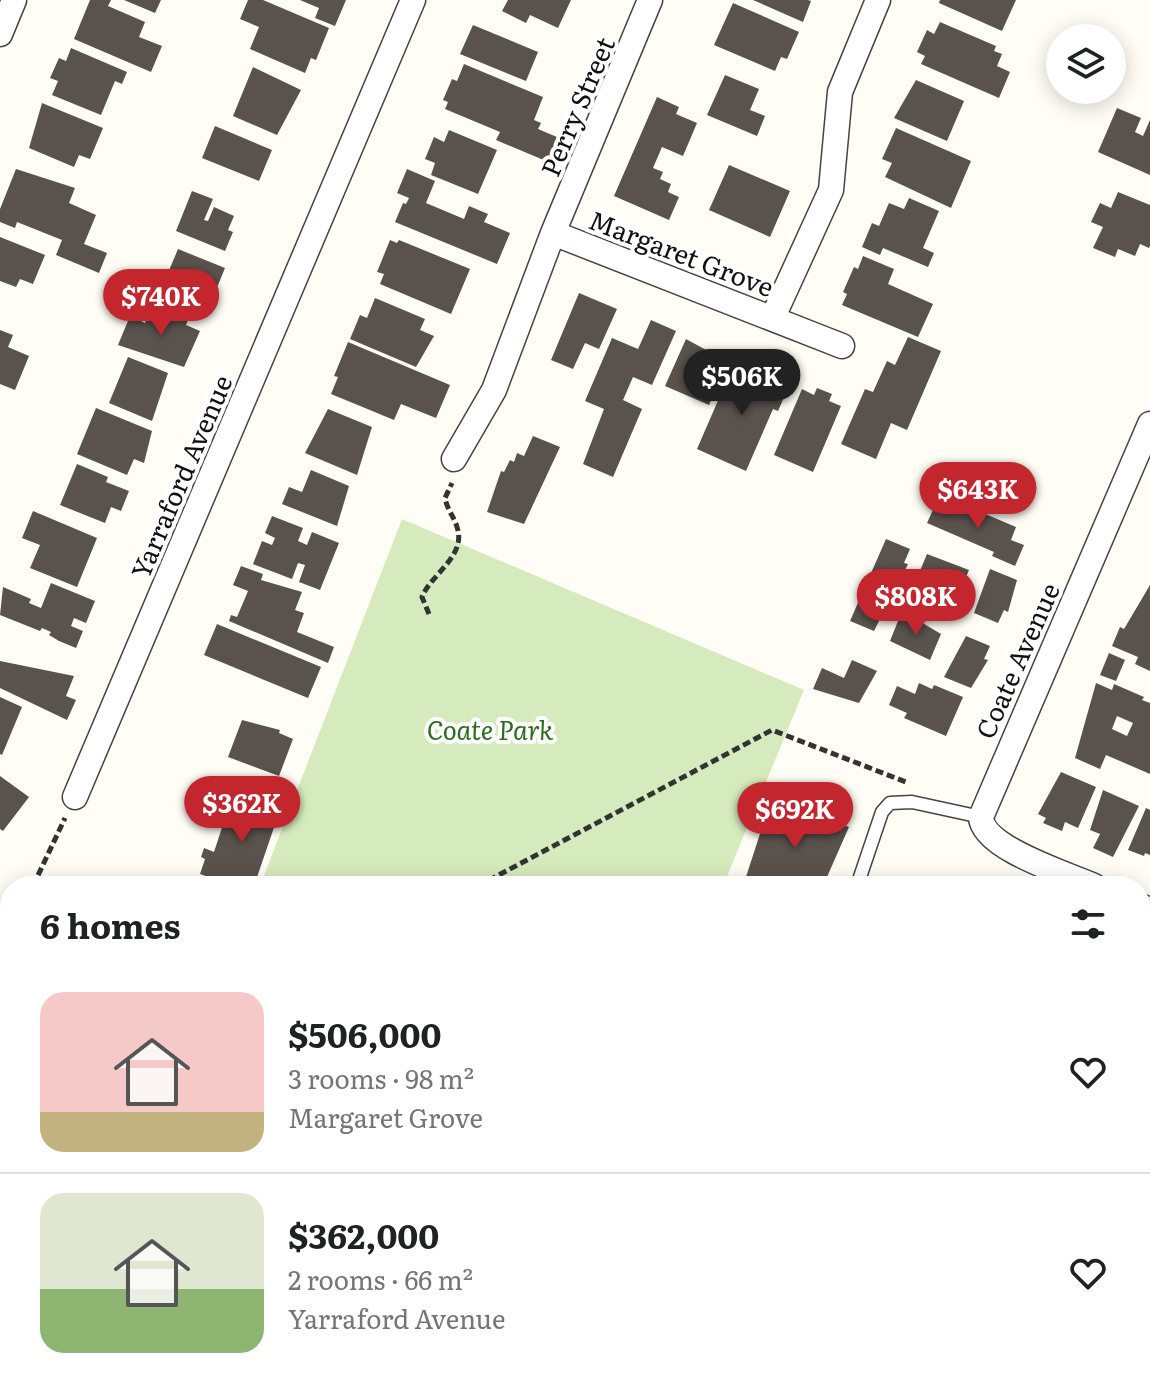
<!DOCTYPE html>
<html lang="en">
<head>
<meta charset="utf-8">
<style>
	:root { --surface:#fff; --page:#f6f6f6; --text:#202124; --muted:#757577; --line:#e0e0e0; --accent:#c4262e }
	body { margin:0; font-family:Literata,serif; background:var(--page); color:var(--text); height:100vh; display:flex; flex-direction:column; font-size:30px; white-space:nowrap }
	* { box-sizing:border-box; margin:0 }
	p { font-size:26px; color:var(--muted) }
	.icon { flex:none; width:44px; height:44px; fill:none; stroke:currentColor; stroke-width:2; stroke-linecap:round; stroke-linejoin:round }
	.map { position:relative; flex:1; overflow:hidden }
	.drawer { position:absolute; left:0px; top:876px; width:1150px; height:514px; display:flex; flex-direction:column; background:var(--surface); border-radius:32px 32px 0 0; box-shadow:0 4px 20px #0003 }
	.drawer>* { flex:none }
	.controls { position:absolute; left:1046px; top:24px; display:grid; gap:16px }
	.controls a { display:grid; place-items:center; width:80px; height:80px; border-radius:50%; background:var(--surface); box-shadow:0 4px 20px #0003; font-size:40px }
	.price { position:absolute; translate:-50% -68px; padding:0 18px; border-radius:28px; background:var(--accent); color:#fff; font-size:26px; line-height:52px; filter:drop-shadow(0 2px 4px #0008) }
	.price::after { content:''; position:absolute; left:50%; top:48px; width:24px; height:18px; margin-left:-12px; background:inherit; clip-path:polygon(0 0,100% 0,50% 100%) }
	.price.active { background:#222; color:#fff }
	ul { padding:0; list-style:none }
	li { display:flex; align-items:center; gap:24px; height:200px; padding:0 40px }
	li+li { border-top:2px solid var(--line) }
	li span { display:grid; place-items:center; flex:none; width:224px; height:160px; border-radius:24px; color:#555 }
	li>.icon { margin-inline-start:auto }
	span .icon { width:96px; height:96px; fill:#fffc; stroke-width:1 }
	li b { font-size:34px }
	h2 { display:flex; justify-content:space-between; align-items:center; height:96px; padding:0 40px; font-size:34px }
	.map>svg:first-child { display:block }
	.grass { fill:#d5ebbd }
	.forest { fill:url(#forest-firs) }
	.water { fill:url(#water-rules); stroke:#3f96cf; stroke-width:2 }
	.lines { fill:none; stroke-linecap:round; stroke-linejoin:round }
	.stream { stroke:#3f96cf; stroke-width:8 }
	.building { fill:#5a524d; fill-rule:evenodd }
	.lane-casing { stroke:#444; stroke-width:15 }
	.street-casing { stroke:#444; stroke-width:27 }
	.path { stroke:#333; stroke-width:5; stroke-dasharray:8 4; stroke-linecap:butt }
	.lane { stroke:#fff; stroke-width:12 }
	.street { stroke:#fff; stroke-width:24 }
	.labels { text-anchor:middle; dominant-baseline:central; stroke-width:8; stroke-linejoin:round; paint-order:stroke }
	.street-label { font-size:26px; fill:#111; stroke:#fff }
	.park-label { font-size:26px; font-style:italic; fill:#2f6b1f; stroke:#fff }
</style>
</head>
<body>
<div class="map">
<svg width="1150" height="1389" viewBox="0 0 1150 1389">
	<defs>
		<pattern id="forest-firs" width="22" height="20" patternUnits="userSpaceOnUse" patternTransform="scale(2)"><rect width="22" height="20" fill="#b9dc9c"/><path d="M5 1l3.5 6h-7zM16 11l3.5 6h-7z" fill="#9ebc85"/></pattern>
		<pattern id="water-rules" width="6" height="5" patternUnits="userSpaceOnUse" patternTransform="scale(2)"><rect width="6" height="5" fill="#b9e0f7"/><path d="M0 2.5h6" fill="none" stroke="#9ebfd3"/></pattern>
	</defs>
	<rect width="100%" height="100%" fill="#fffdf5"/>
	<path class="grass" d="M402 519 804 690 723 886H260Z"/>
	<path class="forest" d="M10 1329V1380H905L930 1389H0V1330Z"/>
	<path class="water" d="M0 1201H10V1329L0 1330Z
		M905 1380H1109L1126 1389H930Z"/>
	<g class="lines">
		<path class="stream" d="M0 1128 10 1102"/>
	</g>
	<path class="building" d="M90 0H111L108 6 145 22 139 37 162 46 151 72 74 39Z
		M124 0H161L155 13Z
		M248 0H263L329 28 316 60 311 58 305 73 250 49 259 27 240 19Z
		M300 0H346L335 26 315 18 319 8Z
		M508 0H571L558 28 530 15 526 23 502 11Z
		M753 0H808L811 1 803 22Z
		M940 0H1016L1002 31 939 3Z
		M733 3 799 32 787 59 781 57 775 71 714 45Z
		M940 22 996 46 994 51 1002 54 997 66 1010 72 999 98 921 64 925 56 917 52 927 30 934 34Z
		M473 25 538 52 526 81 460 54Z
		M71 48 127 72 122 84 115 81 101 115 52 95 58 81 50 78 59 58 66 61Z
		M464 64 543 97 534 120 541 123 538 129 564 140 553 164 496 140 500 132 445 109 448 102 443 100 452 79 457 81Z
		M253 67 301 90 277 135 233 116Z
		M725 75 759 89 750 110 765 116 757 136 707 115Z
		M916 80 964 101 947 141 894 118Z
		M657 97 679 107 676 114 697 123 683 156 662 147 653 168 663 172 660 179 671 184 668 192 679 197 669 220 614 196Z
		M42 103 103 128 90 159 79 155 74 167 29 148Z
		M1117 108 1141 118 1135 132 1143 136 1150 120V175L1098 152Z
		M215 126 272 150 259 181 202 158Z
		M896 128 971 161 951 208 885 177 892 163 882 159Z
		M449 130 497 150 478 194 431 175 435 163 425 159 434 137 444 142Z
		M729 165 790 191 770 237 709 210Z
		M16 169 75 188 69 203 96 215 84 244 107 253 99 273 56 255 62 240 17 222 15 228 0 222V209Z
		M407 169 435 181 426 203 464 219 469 206 488 214 484 222 510 233 497 264 395 222 403 203 406 204 409 198 397 193Z
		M192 191 213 199 204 220 208 221 214 207 234 216 228 230 233 232 225 251 176 231Z
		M1118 192 1150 205V246L1149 248 1140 244 1135 256 1118 249 1115 257 1093 248 1103 227 1091 222 1100 203 1111 208Z
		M909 198 939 211 923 248 934 253 928 267 883 248 880 255 862 247 872 223 879 226 889 203 904 209Z
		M0 237 45 255 33 284 20 279 16 287 0 281Z
		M390 240 397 243 399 240 470 269 451 314 380 284 384 274 377 272Z
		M178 249 225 268 207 312 160 292Z
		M863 256 894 269 888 284 933 304 918 337 842 305 847 294 843 292 854 267 858 269Z
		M579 293 617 309 599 349 585 343 573 369 551 360Z
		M375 298 425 319 420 330 434 336 416 367 350 339 360 315 367 318Z
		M152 306 188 320 186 325 200 331 184 367 118 345 130 316 145 323Z
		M651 320 676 331 652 385 633 377 623 400 642 409 613 477 583 464 604 409 585 401 612 338 638 349Z
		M0 330 13 335 8 347 29 356 15 390 0 384Z
		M908 337 941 351 907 430 891 423 876 459 841 444 865 389 873 392 887 361 895 365Z
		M686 339 728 362 709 405 665 386Z
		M348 342 450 385 436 418 401 404 394 420 331 394 338 377 334 376Z
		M128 357 168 373 152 421 109 403Z
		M733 366 754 375 755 371 789 386 778 411 773 409 746 471 697 449Z
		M817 388 832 394 829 401 841 406 813 472 774 455 802 389 814 395Z
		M96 408 152 431 144 463 134 459 127 475 77 454Z
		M328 409 372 427 357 475 305 453Z
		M533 436 560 447 524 524 487 512 501 471 504 472 510 460 514 462 517 453 524 456Z
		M77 464 108 477 106 482 129 491 121 511 111 507 105 523 60 505Z
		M311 470 349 486 337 526 282 504 289 487 302 492Z
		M937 501 954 509 957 502 1016 527 1011 540 1024 545 1015 566 992 556 994 552 927 523Z
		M33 511 97 538 77 587 30 568 40 545 22 538Z
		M272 516 303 528 298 541 307 545 312 532 339 543 320 590 299 582 305 565 298 563 292 579 253 564 262 541 272 545 275 538 265 533Z
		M886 539 910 549 904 563 908 564 903 574 900 573 884 608 888 610 883 621 880 619 874 631 850 621Z
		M927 554 969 570 958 596 927 587 929 584 917 578Z
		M241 566 263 574 261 580 302 592 295 610 304 613 297 632 334 647 328 663 229 621 231 615 237 617 248 591 233 585Z
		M990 569 1017 580 1008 612 1004 610 998 623 974 613Z
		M51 583 95 601 86 623 74 618 71 626 83 631 76 648 59 641 49 635 51 632 42 628 40 631 0 615 3 587 31 599 29 603 41 608Z
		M1150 585V671L1135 664 1138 657 1112 646 1120 627 1124 629Z
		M900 616 912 622 914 618 941 634 930 660 890 641Z
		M217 624 321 667 308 698 204 655Z
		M966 636 990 646 984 659 988 660 971 688 944 677Z
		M1109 653 1125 660 1116 681 1100 675Z
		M852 660 877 671 859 703 813 689 822 668 844 678Z
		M0 661 74 676 66 696 76 700 67 720 0 688Z
		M919 683 932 689 934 685 963 697 946 736 904 718 907 713 889 705 897 686 915 694Z
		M1096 683 1112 690 1114 684 1144 697 1142 700 1150 703V774L1106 755 1100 769 1075 758ZM1117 716 1133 723 1127 736 1112 729Z
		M0 697 22 707 2 755 0 754Z
		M242 720 280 730 279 733 293 739 279 776 228 757Z
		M1061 772 1096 787 1078 828 1065 822 1062 831 1043 823 1046 818 1038 814Z
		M0 776 29 797 3 831 0 829Z
		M1103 790 1139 806 1113 857 1093 848 1100 834 1090 830Z
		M266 798 282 804 254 886H233L200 874 205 859 201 857 204 848 214 852 231 800 261 810Z
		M769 806 812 816 816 821 819 814 849 827 823 886H743Z
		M1146 808 1150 810V855L1145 853 1144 856 1128 850Z
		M1140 978 1150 982V1054H1140Z
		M1140 1134 1150 1138V1175L1142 1193Z"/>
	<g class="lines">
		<g class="lane-casing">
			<path id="lane" d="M857 886 882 812 890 803 912 802 981 817"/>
		</g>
		<g class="street-casing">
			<path id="street" d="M0 34 14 0
				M553 233 650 0
				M773 317 831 190 840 92 878 0
				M454 459 494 390 553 233 842 346
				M75 797 413 0
				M1094 886C1067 874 982 848 981 817L1150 424
				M1140 906 1150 910"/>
		</g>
		<path class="path" d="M429 614 422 597C431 574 467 556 457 527 454 517 447 509 445 498L452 483
			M33 886 65 818
			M478 886 772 730 906 782
			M0 956 10 935
			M0 1174 10 1173
			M1140 1374 1150 1379
			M155 1380 203 1386 274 1380
			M576 1380 617 1383 633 1389
			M0 1383 35 1380"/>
		<use href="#lane" class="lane"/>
		<use href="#street" class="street"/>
	</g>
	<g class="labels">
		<g class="street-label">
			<text transform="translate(576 106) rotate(-67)">Perry Street</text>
			<text transform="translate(682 252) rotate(21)">Margaret Grove</text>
			<text transform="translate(180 476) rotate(-67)">Yarraford Avenue</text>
			<text transform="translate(1016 660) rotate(-66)">Coate Avenue</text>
		</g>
		<g class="park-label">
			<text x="490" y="728">Coate Park</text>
		</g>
	</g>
</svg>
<div class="controls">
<a><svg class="icon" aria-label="layers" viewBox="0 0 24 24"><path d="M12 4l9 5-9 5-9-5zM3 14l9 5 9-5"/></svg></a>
</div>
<b class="price" style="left:161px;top:337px">$740K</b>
<b class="price active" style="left:742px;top:417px">$506K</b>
<b class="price" style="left:978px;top:530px">$643K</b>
<b class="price" style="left:916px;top:637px">$808K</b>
<b class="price" style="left:242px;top:844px">$362K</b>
<b class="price" style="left:795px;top:850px">$692K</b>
<section class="drawer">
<h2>6 homes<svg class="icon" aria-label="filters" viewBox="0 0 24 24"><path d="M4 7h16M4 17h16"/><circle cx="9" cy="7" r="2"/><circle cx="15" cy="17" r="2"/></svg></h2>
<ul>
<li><span style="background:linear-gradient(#f6c9c9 75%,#c2b280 0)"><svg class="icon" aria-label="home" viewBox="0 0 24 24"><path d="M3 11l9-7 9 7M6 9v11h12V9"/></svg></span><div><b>$506,000</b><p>3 rooms · 98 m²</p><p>Margaret Grove</p></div><svg class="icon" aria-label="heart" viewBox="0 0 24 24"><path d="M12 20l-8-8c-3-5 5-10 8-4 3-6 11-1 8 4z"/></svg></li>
<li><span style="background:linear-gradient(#dfe7d0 60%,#8fb573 0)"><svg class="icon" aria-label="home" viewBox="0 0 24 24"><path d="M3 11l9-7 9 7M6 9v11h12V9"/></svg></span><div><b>$362,000</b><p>2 rooms · 66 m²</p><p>Yarraford Avenue</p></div><svg class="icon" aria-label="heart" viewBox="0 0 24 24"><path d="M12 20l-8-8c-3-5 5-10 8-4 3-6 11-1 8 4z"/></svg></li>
</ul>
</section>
</div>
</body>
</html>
